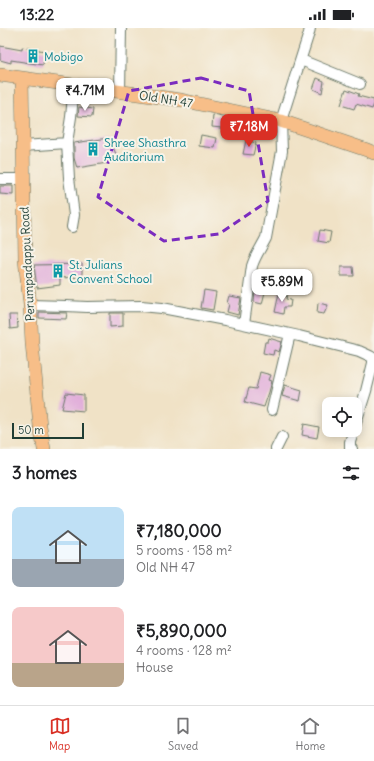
<!DOCTYPE html>
<html lang="en">
<head>
<meta charset="utf-8">
<style>
	:root { --surface:#fff; --page:#f2f2f2; --text:#202124; --muted:#757577; --line:#e0e0e0; --accent:#d93025 }
	body { margin:0; font-family:Delius,sans-serif; background:var(--page); color:var(--text); height:100vh; display:flex; flex-direction:column; font-size:15px; white-space:nowrap }
	* { box-sizing:border-box; margin:0 }
	p { font-size:13px; color:var(--muted) }
	.icon { flex:none; width:22px; height:22px; fill:none; stroke:currentColor; stroke-width:2; stroke-linecap:round; stroke-linejoin:round }
	.map { position:relative; height:421px; overflow:hidden }
	.drawer { display:flex; flex-direction:column; background:var(--surface); flex:1 }
	.drawer>* { flex:none }
	.tools { position:absolute; left:322px; top:369px; display:grid; gap:8px }
	.tools a { display:grid; place-items:center; width:40px; height:40px; border-radius:8px; background:var(--surface); box-shadow:0 2px 10px #0003; font-size:20px }
	.scale { position:absolute; left:12px; bottom:10px; width:72px; box-sizing:border-box; padding-left:4px; border:2px solid #1f3d34; border-top:0; font-size:11px; line-height:14px; white-space:nowrap; color:#1f3d34; -webkit-text-stroke:3px #f7f3e8; paint-order:stroke }
	.price { position:absolute; translate:-50% -34px; padding:0 9px; border-radius:8px; background:#fff; color:#222; font-size:13px; line-height:26px; filter:drop-shadow(0 1px 2px #0008) }
	.price::after { content:''; position:absolute; left:50%; top:24px; width:12px; height:9px; margin-left:-6px; background:inherit; clip-path:polygon(0 0,100% 0,50% 100%) }
	.price.current { background:var(--accent); color:#fff }
	ul { padding:0; list-style:none }
	li { display:flex; align-items:center; gap:12px; height:100px; padding:0 12px }
	li span { display:grid; place-items:center; flex:none; width:112px; height:80px; border-radius:8px; color:#555 }
	li>.icon { margin-inline-start:auto }
	span .icon { width:48px; height:48px; fill:#fffc; stroke-width:1 }
	li b { font-size:17px }
	h2 { display:flex; justify-content:space-between; align-items:center; height:48px; padding:0 12px; font-size:17px }
	.status { display:flex; justify-content:space-between; align-items:center; height:28px; padding:0 20px; background:var(--surface); direction:ltr }
	.status svg { height:11px; fill:currentColor }
	.menu { display:flex; justify-content:space-around; align-items:center; height:56px; border-top:1px solid var(--line); background:var(--surface); font-size:11px; color:var(--muted) }
	.menu a { display:grid; justify-items:center; gap:2px }
	.menu .current { color:var(--accent) }
	.map>svg:first-child { display:block }
	.building { fill:#e1aeda }
	.lines { fill:none; stroke-linecap:round; stroke-linejoin:round }
	.minor-casing { stroke:#687767; stroke-width:12 }
	.major-casing { stroke:#687767; stroke-width:14 }
	.minor { stroke:#fff; stroke-width:10 }
	.major { stroke:#f7be88; stroke-width:13 }
	.marked { fill:none; stroke:#7b2cbf; stroke-width:3; stroke-dasharray:8 5; stroke-linejoin:round }
	.labels { text-anchor:middle; dominant-baseline:central; stroke-width:4; stroke-linejoin:round; paint-order:stroke }
	.culture-label { font-size:12px; fill:#0d838f; stroke:#f7f3e8; text-anchor:start }
	.street-label { font-size:12px; fill:#1f3d34; stroke:#f7f3e8 }
</style>
</head>
<body>
<div class="status"><b>13:22</b><svg viewBox="0 0 49 12"><path d="M0 12V9h3v3zM5 12V6h3v6zM10 12V3h3v9zM15 12V0h3v12zM26 1h20v11H26zM47 4h2v5h-2z"/></svg></div>
<div class="map">
<svg width="374" height="421" viewBox="0 0 374 421">
	<rect width="100%" height="100%" fill="#f7f3e8"/>
	<filter id="ink" filterUnits="userSpaceOnUse"><feTurbulence type="fractalNoise" baseFrequency=".025" numOctaves="2"/><feDisplacementMap in="SourceGraphic" scale="8" xChannelSelector="R" yChannelSelector="G"/><feConvolveMatrix kernelMatrix="1 2 1 2 8 2 1 2 1" color-interpolation-filters="sRGB"/></filter>
	<filter id="wash" filterUnits="userSpaceOnUse"><feTurbulence type="fractalNoise" baseFrequency=".012" numOctaves="4" result="noise"/><feDisplacementMap in="SourceGraphic" scale="16" xChannelSelector="R" yChannelSelector="G"/><feGaussianBlur stdDeviation="0.9" result="paint"/><feColorMatrix in="noise" values="0 0 0 0 0 0 0 0 0 0 0 0 0 0 0 0 0 1.4 0 .05"/><feComposite in="paint" operator="in"/></filter>
	<g filter="url(#wash)">
		<rect width="100%" height="100%" fill="#f0e2c6"/>
		<g id="blocks">
			<path class="building" d="M0 18 22 22V19L45 23 43 37 11 32V35L0 32Z
				M317 50 324 53 322 65 313 61Z
				M346 61 359 66 358 68 374 72V76L372 81 356 76 354 81 341 77Z
				M79 79 93 81 92 89 78 88Z
				M213 87 233 91 231 101 212 99Z
				M201 107 217 110 215 120 199 118Z
				M109 110 116 126 113 134 77 140 74 130V115Z
				M246 112 256 115 253 127 243 126Z
				M0 158H13V167L0 166Z
				M320 202 331 204 329 215 318 213Z
				M82 236V249L60 250V257L37 260 34 237Z
				M341 239H353L354 248H341Z
				M204 262 216 264 213 282 201 280Z
				M255 263 265 264 262 276 254 274Z
				M279 265 287 266 286 271 291 272 290 279H284L283 286 275 284Z
				M229 268 241 270 238 287 227 284 229 276 227 275Z
				M318 275 328 277 324 286 317 285Z
				M39 284 67 285 66 291 39 290Z
				M110 285H123V298L110 299Z
				M9 287H17L18 300 10 301Z
				M269 310 282 314 279 324 274 322 273 327 263 325 265 314H268Z
				M260 344 271 347 269 352 272 353 269 364 264 379 245 374 249 360 256 361Z
				M285 357 302 362 300 373 282 368Z
				M66 365 84 367V383L62 381Z
				M304 396 319 399 317 410 302 407Z"/>
		</g>
	</g>
	<g filter="url(#ink)">
		<use href="#blocks" fill-opacity="0" stroke="#687767" stroke-width="1"/>
		<g class="lines">
			<g class="minor-casing">
				<path id="minor" d="M301 32 360 56
					M120 64 121 0
					M23 118 67 115
					M0 151H23
					M72 199 74 187 69 150 67 115 71 89 74 57
					M30 277 66 278 87 279 141 278 162 280 225 292 299 308 359 323 370 328 373 330V335L366 363 355 398
					M244 296 252 238C255 228 261 220 266 210L282 123 281 93 309 5 310 0
					M272 382 290 306
					M276 421 282 409
					M352 421 350 420V414L354 402"/>
			</g>
			<g class="major-casing">
				<path id="major" d="M0 47 181 72 281 93 367 122 374 125
					M22 50 25 232 30 277 32 315 40 398 44 421"/>
			</g>
			<use href="#minor" class="minor"/>
			<use href="#major" class="major"/>
		</g>
	</g>
	<path class="marked" d="M201 50 249 63 268 173 219 206 164 213 98 169 129 63Z"/>
	<defs>
		<g id="building-bare" transform="scale(1.08)"><path d="M-4-6H4V6H1V3H-1V6H-4ZM-2.5-4.3h1.7v1.8h-1.7ZM.8-4.3h1.7v1.8H.8ZM-2.5-1h1.7V.8h-1.7ZM.8-1h1.7V.8H.8Z" fill="#0f9aa8" stroke="#f7f3e8" stroke-width="2.5" paint-order="stroke"/></g>
	</defs>
	<g fill-rule="evenodd">
		<use href="#building-bare" x="33" y="28"/>
		<use href="#building-bare" x="93" y="121"/>
		<use href="#building-bare" x="58" y="243"/>
	</g>
	<g class="labels">
		<g class="culture-label">
			<text x="44" y="28">Mobigo</text>
			<text x="104" y="114">Shree Shasthra<tspan x="104" dy="14">Auditorium</tspan></text>
			<text x="69" y="236">St. Julians<tspan x="69" dy="14">Convent School</tspan></text>
		</g>
		<g class="street-label">
			<text transform="translate(166 71) rotate(9)">Old NH 47</text>
			<text transform="translate(27 236) rotate(-93)">Perumpadappu Road</text>
		</g>
	</g>
</svg>
<div class="tools">
<a><svg class="icon" aria-label="locate" viewBox="0 0 24 24"><circle cx="12" cy="12" r="6"/><path d="M12 2v4M12 18v4M2 12h4M18 12h4"/></svg></a>
</div>
<div class="scale">50 m</div>
<b class="price" style="left:85px;top:84px">₹4.71M</b>
<b class="price current" style="left:249px;top:120px">₹7.18M</b>
<b class="price" style="left:282px;top:275px">₹5.89M</b>
</div>
<section class="drawer">
<h2>3 homes<svg class="icon" aria-label="filters" viewBox="0 0 24 24"><path d="M4 7h16M4 17h16"/><circle cx="9" cy="7" r="2"/><circle cx="15" cy="17" r="2"/></svg></h2>
<ul>
<li><span style="background:linear-gradient(#bfe0f5 65%,#9aa5b1 0)"><svg class="icon" aria-label="home" viewBox="0 0 24 24"><path d="M3 11l9-7 9 7M6 9v11h12V9"/></svg></span><div><b>₹7,180,000</b><p>5 rooms · 158 m²</p><p>Old NH 47</p></div></li>
<li><span style="background:linear-gradient(#f6c9c9 70%,#b9a48a 0)"><svg class="icon" aria-label="home" viewBox="0 0 24 24"><path d="M3 11l9-7 9 7M6 9v11h12V9"/></svg></span><div><b>₹5,890,000</b><p>4 rooms · 128 m²</p><p>House</p></div></li>
</ul>
</section>
<nav class="menu">
<a class="current"><svg class="icon" aria-label="map" viewBox="0 0 24 24"><path d="M3 6l6-2 6 2 6-2v14l-6 2-6-2-6 2zM9 4v14M15 6v14"/></svg>Map</a>
<a><svg class="icon" aria-label="saved" viewBox="0 0 24 24"><path d="M7 4h10v16l-5-4-5 4z"/></svg>Saved</a>
<a><svg class="icon" aria-label="home" viewBox="0 0 24 24"><path d="M3 11l9-7 9 7M6 9v11h12V9"/></svg>Home</a>
</nav>
</body>
</html>
